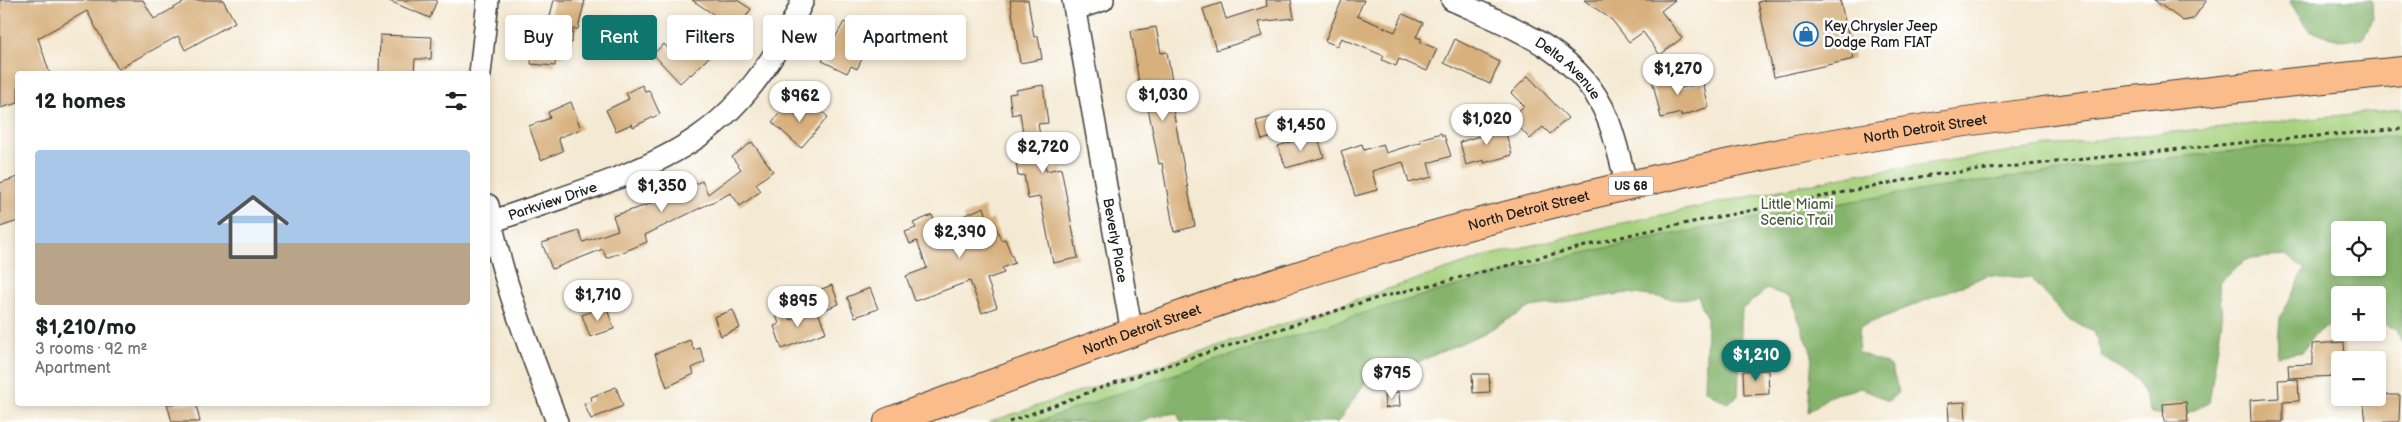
<!DOCTYPE html>
<html lang="en">
<head>
<meta charset="utf-8">
<style>
	:root { --surface:#fff; --page:#f2f2f2; --text:#202124; --muted:#757577; --accent:#0f766e }
	body { margin:0; font-family:"Balsamiq Sans",sans-serif; background:var(--page); color:var(--text); height:100vh; display:flex; flex-direction:column; font-size:19px; white-space:nowrap }
	* { box-sizing:border-box; margin:0 }
	p { font-size:16px; color:var(--muted) }
	.icon { flex:none; width:28px; height:28px; fill:none; stroke:currentColor; stroke-width:2; stroke-linecap:round; stroke-linejoin:round }
	.map { position:relative; flex:1; overflow:hidden }
	.details { position:absolute; left:15px; top:71px; width:475px; height:335px; display:flex; flex-direction:column; background:var(--surface); border-radius:5px; box-shadow:0 2px 8px #0003 }
	.details>* { flex:none }
	.top-card { position:absolute; left:505px; top:15px; width:475px; height:45px; display:flex; gap:10px }
	.tools { position:absolute; left:2331px; top:221px; display:grid; gap:10px }
	.tools a { display:grid; place-items:center; width:55px; height:55px; border-radius:5px; background:var(--surface); box-shadow:0 2px 8px #0003; font-size:25px }
	.price { position:absolute; translate:-50% -42px; padding:0 11px; border-radius:18px; background:#fff; color:#222; font-size:16px; line-height:32px; filter:drop-shadow(0 1px 2px #0008) }
	.price::after { content:''; position:absolute; left:50%; top:30px; width:15px; height:11px; margin-left:-8px; background:inherit; clip-path:polygon(0 0,100% 0,50% 100%) }
	.price.selected { background:var(--accent); color:#fff }
	ul { padding:0; list-style:none }
	li { display:grid; align-content:center; gap:10px; height:265px; padding:0 20px }
	li span { display:grid; place-items:center; height:155px; border-radius:5px; color:#555 }
	li>.icon { margin-inline-start:auto }
	span .icon { width:90px; height:90px; fill:#fffc; stroke-width:1 }
	li b { font-size:21px }
	h2 { display:flex; justify-content:space-between; align-items:center; height:60px; padding:0 20px; font-size:21px }
	.tag { padding:0 18px; border-radius:5px; background:var(--surface); box-shadow:0 2px 8px #0003; font-size:18px; line-height:45px }
	.tag.selected { background:var(--accent); color:#fff }
	.map>svg:first-child { display:block }
	.green { fill:#a6d17d; stroke:#61764c }
	.forest { fill:#84b36c; stroke:#506844; fill-rule:evenodd }
	.building { fill:#d7b07d }
	.lines { fill:none; stroke-linecap:round; stroke-linejoin:round }
	.minor-casing { stroke:#3c3b37; stroke-width:24 }
	.highway-casing { stroke:#3c3b37; stroke-width:30 }
	.path { stroke:#3c3b37; stroke-width:3; stroke-dasharray:4 4; stroke-linecap:butt }
	.minor { stroke:#fff; stroke-width:21 }
	.highway { stroke:#fabc8b; stroke-width:28 }
	.labels { text-anchor:middle; dominant-baseline:central; stroke-width:5; stroke-linejoin:round; paint-order:stroke }
	.shield { fill:#fff; stroke:#606060; stroke-width:1 }
	.shield-label { font-size:12px; font-weight:bold; fill:#1c1c1c }
	.poi-label { font-size:14px; fill:#1c1c1c; stroke:#fff; text-anchor:start }
	.street-label { font-size:14px; fill:#1c1c1c; stroke:#fff }
	.park-label { font-size:14px; fill:#4c5b3e; stroke:#fff }
</style>
</head>
<body>
<div class="map">
<svg width="2402" height="422" viewBox="0 0 2402 422">
	<rect width="100%" height="100%" fill="#fff"/>
	<filter id="ink" filterUnits="userSpaceOnUse"><feTurbulence type="fractalNoise" baseFrequency=".02" numOctaves="2"/><feDisplacementMap in="SourceGraphic" scale="10" xChannelSelector="R" yChannelSelector="G"/><feConvolveMatrix kernelMatrix="1 2 1 2 8 2 1 2 1" color-interpolation-filters="sRGB"/></filter>
	<filter id="wash" filterUnits="userSpaceOnUse"><feTurbulence type="fractalNoise" baseFrequency=".0096" numOctaves="4" result="noise"/><feDisplacementMap in="SourceGraphic" scale="20" xChannelSelector="R" yChannelSelector="G"/><feGaussianBlur stdDeviation="1.12" result="paint"/><feColorMatrix in="noise" values="0 0 0 0 0 0 0 0 0 0 0 0 0 0 0 0 0 1.4 0 .05"/><feComposite in="paint" operator="in"/></filter>
	<g filter="url(#wash)">
		<rect width="100%" height="100%" fill="#f4e9d2"/>
		<path class="green" d="M2402 109V159L1725 252 1118 422H989L1487 256 1627 222 1857 174 2006 152 2094 140Z"/>
		<path class="forest" d="M2290 0H2372L2373 20 2363 38 2342 41 2309 30 2291 5Z
			M2402 135V343L2397 329 2378 322V295H2340V323C2322 324 2311 337 2303 352L2277 356 2280 318 2305 269 2286 255 2245 260 2219 282 2222 319 2209 403 2178 417 2151 413 2138 380 2102 357 2094 331 2069 320 2031 278 1988 275 1860 327 1858 352 1891 366 1899 392 1888 401 1861 388 1831 395 1808 412 1812 354 1790 297 1767 289 1742 309 1738 396 1727 403 1705 390 1707 319 1698 296 1680 300 1627 293 1531 307 1482 334 1409 366 1367 380 1338 422H1181L1177 413 1151 417 1143 422H1037C1212 360 1387 301 1568 257 1606 247 1646 240 1685 232 1921 184 2161 156 2402 135ZM2340 230H2378V268H2340Z"/>
		<g id="blocks">
			<path class="building" d="M0 0H143L154 19 188 0H223L235 22 185 50 178 36 118 69 87 11 38 38 50 74H18V103L0 108Z
				M387 0H437L430 18Z
				M554 0H585L578 29H573L572 43 564 42 563 56H556L555 66 531 64 534 34H537L538 19 549 20Z
				M692 0H737L751 9 737 30Z
				M1010 0H1028L1034 37 1038 36 1042 59 1020 63Z
				M1266 0H1291L1294 18 1258 22 1262 36 1216 50 1203 9 1221 3 1226 19 1267 6Z
				M1342 0H1364L1357 16 1395 32 1403 14 1423 23 1416 37 1422 39 1420 42 1437 49 1427 71 1399 59 1396 66 1382 60 1384 56 1341 38 1337 46 1325 41Z
				M1584 0H1675L1661 11 1682 38 1660 55 1643 32 1629 42 1612 20Z
				M1766 0H1840L1854 59 1774 77 1758 2Z
				M2154 0H2207L2193 19 2183 21Z
				M844 22 866 32 857 52 864 55 857 69 851 66 847 73 822 61Z
				M1156 27 1161 53 1167 52 1173 87 1169 89 1195 226 1174 232 1162 163 1159 164 1143 82 1139 83 1131 31Z
				M380 35 432 37 431 59H415L414 74H379Z
				M699 37 703 41 706 39 716 50 691 75 690 74 680 83 653 54 664 44 672 53 687 42 690 46Z
				M1455 39 1500 62 1490 84 1444 63Z
				M1671 70 1675 89 1703 83 1709 107 1681 116V113L1661 118 1651 75Z
				M1528 76 1568 118 1550 134 1543 127 1530 139 1511 118 1524 106 1511 93Z
				M642 85 645 91 649 90 660 114 633 127 632 124 616 131 606 110 629 99 626 93Z
				M1043 85 1048 123 1038 124 1046 171 1061 168 1078 258 1053 263 1040 197 1028 199 1024 175 1018 176 1016 161 1021 160 1019 148 1025 147 1020 113 1012 115 1009 94 1016 93V90Z
				M571 102 581 129 558 138 563 151 541 160 529 126 550 118 548 112Z
				M811 102 828 117 801 148 772 122 786 106 797 116Z
				M1275 116 1280 135 1262 140 1256 121Z
				M1503 123 1512 155 1484 163V160L1466 165 1460 142 1486 134 1485 128Z
				M1441 133 1442 136 1444 135 1451 156 1428 163 1432 177 1409 183 1403 162 1372 171 1377 190 1355 196 1341 151 1362 144 1364 150 1383 144 1386 153 1421 142 1420 139Z
				M1311 136 1312 140 1318 138 1324 157 1286 168 1278 146Z
				M752 142 773 171 756 184 761 191 740 206 731 193 645 235 647 242 628 250 606 258 603 249 552 269 542 243 579 231 583 242 618 230 613 216 647 205 702 181 708 194 741 169 732 157Z
				M18 177V221L0 227V183Z
				M984 207 988 221 993 219 1001 240 1005 239 1015 263 1002 268 1004 273 987 279 997 307 982 313 970 281 915 301 906 276 927 268 917 241 910 244 905 232 916 228 913 223 932 215 943 243 970 233 963 216Z
				M832 285 839 304 821 311 814 292Z
				M870 288 878 309 855 317 847 297Z
				M606 306 614 329 590 337 582 315Z
				M787 307 791 320 817 310 826 332 782 349 774 326 779 324 775 312Z
				M733 310 740 328 721 336 714 317Z
				M690 340 694 350 700 348 705 362 692 368 694 374 667 387 655 354Z
				M2344 342 2345 360H2340V376L2289 378 2288 365 2312 364V344Z
				M1768 370 1769 394 1744 395 1743 371Z
				M1472 374H1489L1490 392 1473 393Z
				M2298 379 2299 401 2283 402V422H2251L2250 400 2279 398 2278 380Z
				M616 387 623 406 591 419 584 404 592 401 591 397Z
				M1399 392 1400 406 1385 408 1384 393Z
				M2378 395H2400L2399 422H2366L2363 398H2378Z
				M1965 402 1966 422H1949L1948 403Z
				M2186 402 2188 422H2164L2163 404Z
				M167 404H196L200 422H172Z"/>
		</g>
	</g>
	<g filter="url(#ink)">
		<use href="#blocks" fill-opacity="0" stroke="#3c3b37" stroke-width="1"/>
		<g class="lines">
			<g class="minor-casing">
				<g id="minor">
					<path id="s1" d="M1073 0 1132 333"/>
					<path id="s2" d="M1452 0C1512 27 1580 51 1607 117 1616 139 1621 163 1627 187"/>
					<path d="M1075 9 1103 0"/>
					<path d="M480 74 488 0"/>
					<path d="M488 205C501 280 531 351 557 422"/>
					<path id="s3" d="M491 222C557 198 640 177 698 137 747 103 779 53 803 0"/>
				</g>
			</g>
			<g class="highway-casing">
				<g id="highway">
					<path id="s4" d="M888 422C1045 365 1201 304 1361 256 1461 226 1564 200 1665 177 1907 122 2155 96 2402 71"/>
				</g>
			</g>
			<path class="path" d="M1009 422 1114 383 1366 301 1637 233 1931 175 2258 141 2402 129"/>
			<use href="#minor" class="minor"/>
			<use href="#highway" class="highway"/>
		</g>
	</g>
	<defs>
		<g id="shop-ring" transform="scale(1.25)"><circle r="9.5" fill="#fff" stroke="#1f6fb2" stroke-width="1.5"/><path d="M-5-2.5h2.3a2.7 3.5 0 0 1 5.4 0H5L5.5 6h-11ZM-1.5-2.5h3a1.5 2.3 0 0 0-3 0Z" fill="#1f6fb2"/></g>
	</defs>
	<g fill-rule="evenodd">
		<use href="#shop-ring" x="1806" y="34"/>
	</g>
	<g class="labels">
		<rect class="shield" x="1608.5" y="176.5" width="45" height="19" rx="4"/>
		<g class="shield-label">
			<text x="1631" y="186">US 68</text>
		</g>
		<g class="poi-label">
			<text x="1824" y="26">Key Chrysler Jeep<tspan x="1824" dy="16">Dodge Ram FIAT</tspan></text>
		</g>
		<g class="street-label">
			<text stroke="none"><textPath href="#s2" startOffset="136">Delta Avenue</textPath></text>
			<text stroke="none"><textPath href="#s4" startOffset="1080">North Detroit Street</textPath></text>
			<text stroke="none"><textPath href="#s3" startOffset="65">Parkview Drive</textPath></text>
			<text stroke="none"><textPath href="#s4" startOffset="675">North Detroit Street</textPath></text>
			<text stroke="none"><textPath href="#s1" startOffset="244">Beverly Place</textPath></text>
			<text stroke="none"><textPath href="#s4" startOffset="270">North Detroit Street</textPath></text>
		</g>
		<g class="park-label">
			<text x="1797" y="204">Little Miami<tspan x="1797" dy="16">Scenic Trail</tspan></text>
		</g>
	</g>
</svg>
<div class="tools">
<a><svg class="icon" aria-label="locate" viewBox="0 0 24 24"><circle cx="12" cy="12" r="6"/><path d="M12 2v4M12 18v4M2 12h4M18 12h4"/></svg></a>
<a>+</a>
<a>−</a>
</div>
<b class="price" style="left:1678px;top:96px">$1,270</b>
<b class="price" style="left:1163px;top:122px">$1,030</b>
<b class="price" style="left:800px;top:123px">$962</b>
<b class="price" style="left:1487px;top:146px">$1,020</b>
<b class="price" style="left:1301px;top:152px">$1,450</b>
<b class="price" style="left:1043px;top:174px">$2,720</b>
<b class="price" style="left:662px;top:213px">$1,350</b>
<b class="price" style="left:960px;top:259px">$2,390</b>
<b class="price" style="left:598px;top:322px">$1,710</b>
<b class="price" style="left:798px;top:328px">$895</b>
<b class="price selected" style="left:1756px;top:382px">$1,210</b>
<b class="price" style="left:1392px;top:400px">$795</b>
<div class="top-card">
<a class="tag">Buy</a>
<a class="tag selected">Rent</a>
<a class="tag">Filters</a>
<a class="tag">New</a>
<a class="tag">Apartment</a>
</div>
<section class="details">
<h2>12 homes<svg class="icon" aria-label="filters" viewBox="0 0 24 24"><path d="M4 7h16M4 17h16"/><circle cx="9" cy="7" r="2"/><circle cx="15" cy="17" r="2"/></svg></h2>
<ul>
<li><span style="background:linear-gradient(#a9c7e8 60%,#b9a48a 0)"><svg class="icon" aria-label="home" viewBox="0 0 24 24"><path d="M3 11l9-7 9 7M6 9v11h12V9"/></svg></span><div><b>$1,210/mo</b><p>3 rooms · 92 m²</p><p>Apartment</p></div></li>
</ul>
</section>
</div>
</body>
</html>
